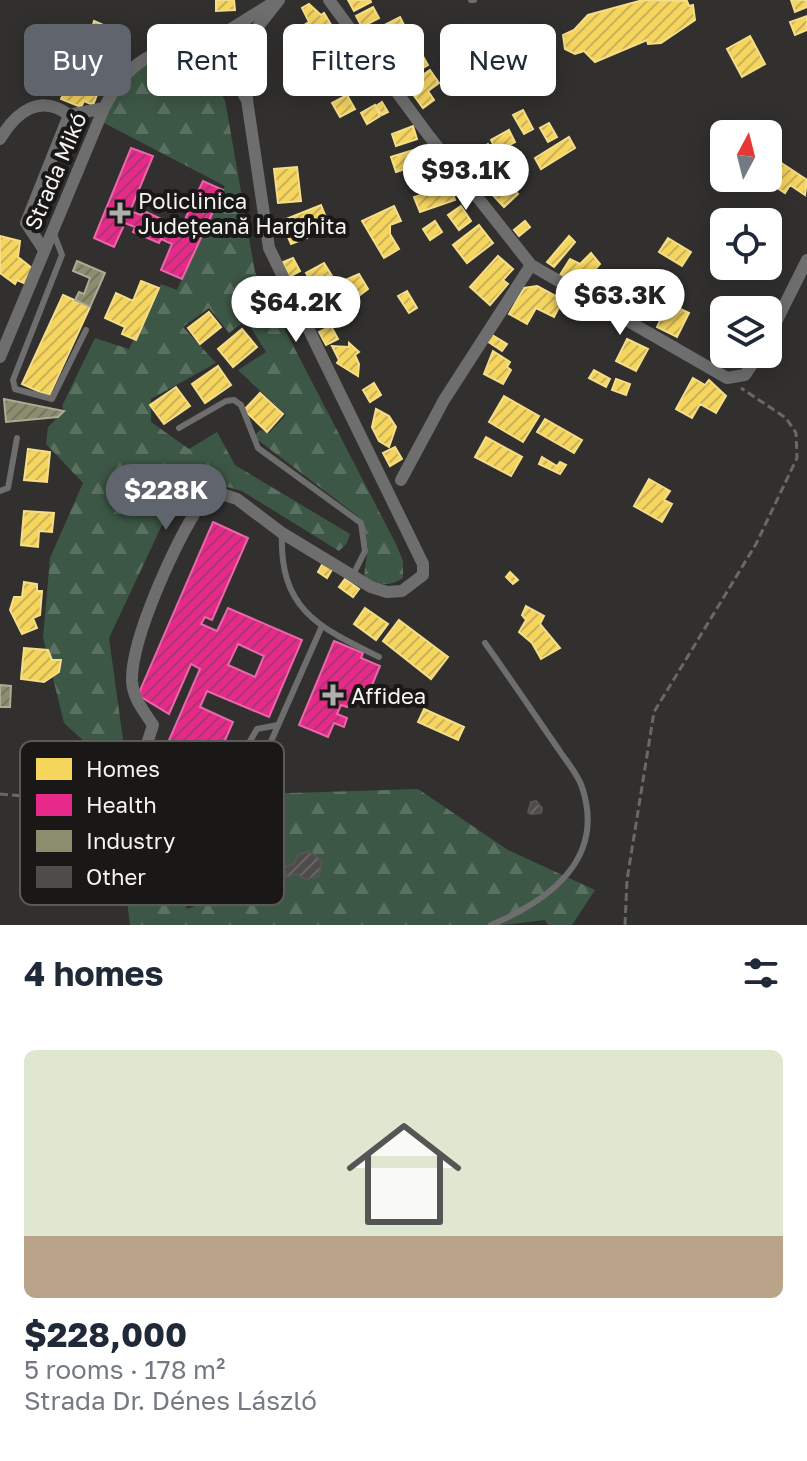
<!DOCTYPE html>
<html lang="en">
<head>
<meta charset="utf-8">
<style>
	:root { --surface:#fff; --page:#f2f2f3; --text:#1f2937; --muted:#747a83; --accent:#60656d }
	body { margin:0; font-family:"Golos Text",sans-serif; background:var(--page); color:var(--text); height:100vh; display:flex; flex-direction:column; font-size:30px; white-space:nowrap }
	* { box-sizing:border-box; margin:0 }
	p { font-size:26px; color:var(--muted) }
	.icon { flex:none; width:44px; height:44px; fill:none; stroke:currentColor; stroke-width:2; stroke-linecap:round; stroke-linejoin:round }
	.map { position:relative; height:925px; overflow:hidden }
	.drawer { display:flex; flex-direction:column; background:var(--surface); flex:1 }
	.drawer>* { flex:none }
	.hud { position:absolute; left:24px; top:24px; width:760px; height:72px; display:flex; gap:16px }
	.needle { width:52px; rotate:7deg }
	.fabs { position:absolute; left:710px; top:120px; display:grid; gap:16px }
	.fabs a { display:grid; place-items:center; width:72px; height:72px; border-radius:12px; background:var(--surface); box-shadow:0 4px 20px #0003; font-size:40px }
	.price { position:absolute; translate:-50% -68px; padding:0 18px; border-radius:28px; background:#fff; color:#222; font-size:26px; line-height:52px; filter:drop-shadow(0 2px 4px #0008) }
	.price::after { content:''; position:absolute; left:50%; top:48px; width:24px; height:18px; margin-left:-12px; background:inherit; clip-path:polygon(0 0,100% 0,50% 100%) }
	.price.current { background:var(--accent); color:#fff }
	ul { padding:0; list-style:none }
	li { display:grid; align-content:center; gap:16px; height:424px; padding:0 24px }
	li span { display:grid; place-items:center; height:248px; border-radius:12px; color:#555 }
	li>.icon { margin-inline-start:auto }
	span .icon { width:144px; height:144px; fill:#fffc; stroke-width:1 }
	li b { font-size:34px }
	h2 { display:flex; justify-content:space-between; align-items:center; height:96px; padding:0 24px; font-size:34px }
	.chip { padding:0 28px; border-radius:12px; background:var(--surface); box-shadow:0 4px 20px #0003; font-size:28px; line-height:72px }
	.chip.current { background:var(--accent); color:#fff }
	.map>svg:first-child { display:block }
	.forest { fill:url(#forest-firs) }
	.homes { fill:url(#homes-hatch); stroke:#f6de89; stroke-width:2 }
	.health { fill:url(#health-hatch); stroke:#eb66aa; stroke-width:2; fill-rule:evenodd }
	.industry { fill:url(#industry-hatch); stroke:#acab96; stroke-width:2 }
	.building { fill:url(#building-hatch); stroke:#565554; stroke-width:2 }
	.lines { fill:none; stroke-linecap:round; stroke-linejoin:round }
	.path { stroke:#686868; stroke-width:3; stroke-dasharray:8 4; stroke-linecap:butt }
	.lane { stroke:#6e6e6e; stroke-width:6 }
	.street { stroke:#6e6e6e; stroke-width:12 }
	.poi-dot { fill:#b0afae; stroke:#191817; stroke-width:3 }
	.labels { text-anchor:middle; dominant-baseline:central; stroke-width:8; stroke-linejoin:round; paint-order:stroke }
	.street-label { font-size:22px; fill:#f5f4f3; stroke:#191817 }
	.poi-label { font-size:22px; fill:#f5f4f3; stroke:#191817; text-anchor:start }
	.key { fill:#191817; stroke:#5b5a59; stroke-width:2 }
	.key-label { font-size:22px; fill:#f5f4f3 }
</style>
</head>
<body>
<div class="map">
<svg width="807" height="925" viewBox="0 0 807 925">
	<defs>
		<pattern id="forest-firs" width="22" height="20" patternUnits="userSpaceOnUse" patternTransform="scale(2)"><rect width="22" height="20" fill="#3d5746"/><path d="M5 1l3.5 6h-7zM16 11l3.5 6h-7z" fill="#5a7061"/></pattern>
		<pattern id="homes-hatch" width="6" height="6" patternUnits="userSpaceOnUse" patternTransform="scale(2)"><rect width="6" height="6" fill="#f6d55c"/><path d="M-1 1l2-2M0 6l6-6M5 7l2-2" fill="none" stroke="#cbb257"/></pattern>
		<pattern id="health-hatch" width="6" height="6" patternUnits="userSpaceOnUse" patternTransform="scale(2)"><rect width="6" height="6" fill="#e7298a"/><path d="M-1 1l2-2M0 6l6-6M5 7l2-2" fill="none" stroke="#b03473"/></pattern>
		<pattern id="industry-hatch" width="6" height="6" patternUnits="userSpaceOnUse" patternTransform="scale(2)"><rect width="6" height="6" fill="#8c8c6e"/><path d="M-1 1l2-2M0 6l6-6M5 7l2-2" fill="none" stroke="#757561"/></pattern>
		<pattern id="building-hatch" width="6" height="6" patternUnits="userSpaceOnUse" patternTransform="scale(2)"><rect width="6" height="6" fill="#4d4c4b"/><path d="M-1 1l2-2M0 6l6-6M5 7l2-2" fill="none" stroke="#676665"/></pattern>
	</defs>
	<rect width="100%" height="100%" fill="#31302f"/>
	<path class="forest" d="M155 61C187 66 208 70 225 100L255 272 396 544 403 561V578C388 587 380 586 364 576L368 547 359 517 254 437 260 430 269 433 286 415 238 370 266 352 246 320 229 333 209 308 183 327 216 363 151 399V422L189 449 217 432 235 465 350 534 347 543 339 551 242 491 185 476 109 638 127 769 138 781 169 795 193 865 177 885 187 909C216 900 217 882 249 875L259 834 236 827 258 794 418 789 508 850 595 890 572 925H548L545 920 503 925H130L124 876 134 834 107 762 64 723 43 637 50 558 83 483 46 444 48 427 64 411 62 406 95 338 129 349 161 284 177 290 225 186 104 123C114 97 128 71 155 61Z"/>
	<path class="homes" d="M216 0H234L235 10 216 11Z
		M348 0H370L371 2 354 11Z
		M643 0 687 1 689 6 693 5 695 20 661 43 648 44 647 40 595 62 584 51 575 54 565 49 563 35 574 30 588 15Z
		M791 0H807V7L795 12Z
		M309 4 321 15 324 13 333 28 310 35 304 25 309 22 302 8Z
		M373 7 379 18 362 27 356 16Z
		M807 16V30L795 35 790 22Z
		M400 17 405 27 375 44 369 33Z
		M94 21 115 30 112 38 119 41 93 105 84 101 81 107 61 99 64 92 58 90 85 25 92 28Z
		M410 33 419 48 390 65 381 51Z
		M332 35 348 64 332 74 315 44Z
		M750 36 765 64 742 77 727 49Z
		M420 51 428 65 410 75 402 62Z
		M430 70 439 83 428 91 434 100 423 108 407 86Z
		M347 95 355 109 340 117 332 103Z
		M382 102 388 112 382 115 376 106Z
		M375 105 380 116 367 124 361 113Z
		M523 110 533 129 524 134 513 115Z
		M549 123 557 137 548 142 540 128Z
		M413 126 417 139 396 146 392 134Z
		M509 130 515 142 497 152 491 140Z
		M569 137 575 148 541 169 535 158Z
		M488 144 500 160 479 176 467 160Z
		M423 147 428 162 396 172 391 157Z
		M780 162 807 180 805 195 790 185 785 193 768 182Z
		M297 167 301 201 278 203 274 169Z
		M512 170 520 180 512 187 518 194 504 207 489 191Z
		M450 185 455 200 420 212 414 197Z
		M321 205 327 220 304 229 307 238 291 244 281 221Z
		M394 206 401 221 390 225V234L399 249 384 258 362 221Z
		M461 206 471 221 459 230 448 215Z
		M435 221 442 232 430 240 423 229Z
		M525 221 530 227 519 236 514 230Z
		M479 225 493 243 467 263 453 245Z
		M0 236 20 241 18 257 32 268 26 284 17 280 15 284 0 273Z
		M569 236 575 242 554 267 547 262Z
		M668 238 691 252 682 266 659 252Z
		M591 253 600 264 579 287 560 275 570 259 580 264Z
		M498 256 513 269 503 280 508 284 490 305 470 287Z
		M293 258 300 271 289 277 283 262Z
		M324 263 337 284 318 295 306 273Z
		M610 271 620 279 602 299 592 290Z
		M359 274 368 289 356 298 345 291 348 286 345 280Z
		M627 280 639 286 633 297 640 301 634 313 615 303Z
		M141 281 159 288 136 340 122 334 125 327 105 318 116 293 133 301Z
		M537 286 563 300 554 317 536 308 527 324 509 314 524 288Z
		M407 291 417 308 409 313 398 296Z
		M63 295 90 307 49 396 22 384Z
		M668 303 689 313 677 337 657 327Z
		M209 312 221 327 200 344 188 328Z
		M331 326 338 339 326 345 319 332Z
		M242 329 257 347 233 367 218 349Z
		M489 333 507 344 502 351 484 339Z
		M627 339 648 349 636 371 616 361Z
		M349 343 359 352 355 355 359 364 358 376 337 363 339 360 332 346 349 347Z
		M493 351 510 362 507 367 511 370 503 384 484 374Z
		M218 366 231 385 205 403 192 384Z
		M594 370 610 379 606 387 589 378Z
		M693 378 705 385 709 380 726 396 716 413 700 404 692 418 676 409Z
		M616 379 630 384 626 395 612 390Z
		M374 383 381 395 370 402 363 390Z
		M176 387 190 406 164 424 150 405Z
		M260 393 283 414 267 432 244 410Z
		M504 396 539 416 523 442 489 422Z
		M376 409 389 416 396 427 389 447 379 441 372 427Z
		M545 419 582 440 574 453 537 432Z
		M486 437 522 457 511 476 475 457Z
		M395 447 402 459 390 466 383 453Z
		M28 449 50 452 47 482 24 480Z
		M542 457 557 466 560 462 566 465 560 474 539 464Z
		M649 479 670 491 664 500 672 504 662 522 634 506Z
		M24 511 54 513 52 532 39 531 38 547 21 545Z
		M323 563 333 568 327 578 318 572Z
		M510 572 518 580 513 584 506 577Z
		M345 579 359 589 353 597 339 587Z
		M24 582 37 584V591H42L40 615 33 618 37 628 22 634 10 610 14 597H22Z
		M526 606 544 616 540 624 560 648 541 659 532 643 519 632 526 620 522 615Z
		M365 608 388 624 376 640 354 624Z
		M399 620 448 657 431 679 383 641Z
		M24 648 48 650 52 660H61L59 672 44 682 21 679Z
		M424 709 464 727 458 740 418 722Z"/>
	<path class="health" d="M131 148 153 156 130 211 141 215 144 211 168 222 166 227 179 232 203 181 223 190 182 279 161 270 172 244 161 239 159 243 133 232 135 227 125 223 114 247 94 238Z
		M213 522 248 538 212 620 205 617 201 624 217 631 228 608 302 640 269 717 207 691 200 707 233 722 200 797 153 777 200 669 191 664 169 714 138 695ZM238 644 264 656 255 677 228 665ZM191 742 199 745 194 756 186 752Z
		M334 641 363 653 361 658 380 666 370 690 357 685 347 707 341 705 337 714 347 718 344 727 334 723 328 737 299 725Z"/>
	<path class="industry" d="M77 261 105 273 90 307 75 300 79 292 84 294 90 278 73 271Z
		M4 399 64 411 58 417 6 422Z
		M0 685 11 686 10 707H0Z"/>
	<path class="building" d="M536 801 542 808 541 813 531 814 528 812 531 802Z
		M309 851 322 861 319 875 307 880 296 874 287 877 284 867 294 864 298 855Z"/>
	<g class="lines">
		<path class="path" d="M195 54V59L221 77
			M0 794 35 797 69 836
			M625 925 627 880 654 712 756 544 797 458 796 433 786 418 741 388"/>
		<path class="lane" d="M471 0H474
			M54 234 62 255 13 380 15 389 52 399 86 330
			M179 428 226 401 234 400 241 405 258 448 361 523 365 551 353 575
			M0 491 8 488 17 438
			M282 533C279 609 318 627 379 657
			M485 643C510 678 534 714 559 750 566 761 578 774 582 787 606 859 550 900 491 925
			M208 798 217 781 231 774 257 729 278 725
			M237 828 265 755 322 626"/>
		<path class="street" d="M329 0 429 136 531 265 727 378 745 375 759 354
			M245 97 228 61 218 54 216 42 221 35 271 4
			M69 115 104 108
			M0 139C16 112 40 93 69 115
			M44 250 26 223 69 115
			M768 338 807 260
			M0 357 104 108C134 50 158 52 218 38
			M401 480 444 400 531 265
			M146 747 153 725C144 711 133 699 132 681 131 637 178 536 204 499L225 495 237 499 282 533 371 587 387 592 402 591 423 575V564L269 248 247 100 244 54 245 43 279 0"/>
	</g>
	<g class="poi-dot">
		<path d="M116 201h8v8h8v8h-8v8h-8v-8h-8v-8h8z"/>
		<path d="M329 683h8v8h8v8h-8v8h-8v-8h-8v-8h8z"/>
	</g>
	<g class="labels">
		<g class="street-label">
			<text transform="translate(55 171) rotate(-67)">Strada Mikó</text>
		</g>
		<g class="poi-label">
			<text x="138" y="200">Policlinica<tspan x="138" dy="25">Județeană Harghita</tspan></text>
			<text x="351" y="695">Affidea</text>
		</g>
	</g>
	<rect x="20" y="741" width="264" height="164" rx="12" class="key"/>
	<rect x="36" y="758" width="36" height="22" fill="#f6d55c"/>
	<rect x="36" y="794" width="36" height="22" fill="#e7298a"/>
	<rect x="36" y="830" width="36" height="22" fill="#8c8c6e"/>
	<rect x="36" y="866" width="36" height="22" fill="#4d4c4b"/>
	<g class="key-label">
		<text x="86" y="777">Homes</text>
		<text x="86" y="813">Health</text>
		<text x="86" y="849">Industry</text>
		<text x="86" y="885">Other</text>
	</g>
</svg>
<div class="fabs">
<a><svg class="needle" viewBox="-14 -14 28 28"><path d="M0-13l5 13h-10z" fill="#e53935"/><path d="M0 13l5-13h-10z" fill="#747a83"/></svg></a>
<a><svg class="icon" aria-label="locate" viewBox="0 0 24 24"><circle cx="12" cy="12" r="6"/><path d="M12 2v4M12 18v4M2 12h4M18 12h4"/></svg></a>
<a><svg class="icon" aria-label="layers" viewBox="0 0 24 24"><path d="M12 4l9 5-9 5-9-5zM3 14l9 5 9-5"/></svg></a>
</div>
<b class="price" style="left:466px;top:212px">$93.1K</b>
<b class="price" style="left:620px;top:337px">$63.3K</b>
<b class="price" style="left:296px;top:344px">$64.2K</b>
<b class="price current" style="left:166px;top:532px">$228K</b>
<div class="hud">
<a class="chip current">Buy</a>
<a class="chip">Rent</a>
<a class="chip">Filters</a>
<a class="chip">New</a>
</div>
</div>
<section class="drawer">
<h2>4 homes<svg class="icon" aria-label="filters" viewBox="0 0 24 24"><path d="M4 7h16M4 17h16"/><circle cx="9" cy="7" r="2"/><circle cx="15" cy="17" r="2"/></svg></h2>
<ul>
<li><span style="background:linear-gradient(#dfe7d0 75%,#b9a48a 0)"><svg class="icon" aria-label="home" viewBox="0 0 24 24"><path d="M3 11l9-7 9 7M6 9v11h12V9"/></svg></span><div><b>$228,000</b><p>5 rooms · 178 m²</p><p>Strada Dr. Dénes László</p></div></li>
</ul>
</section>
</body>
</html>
